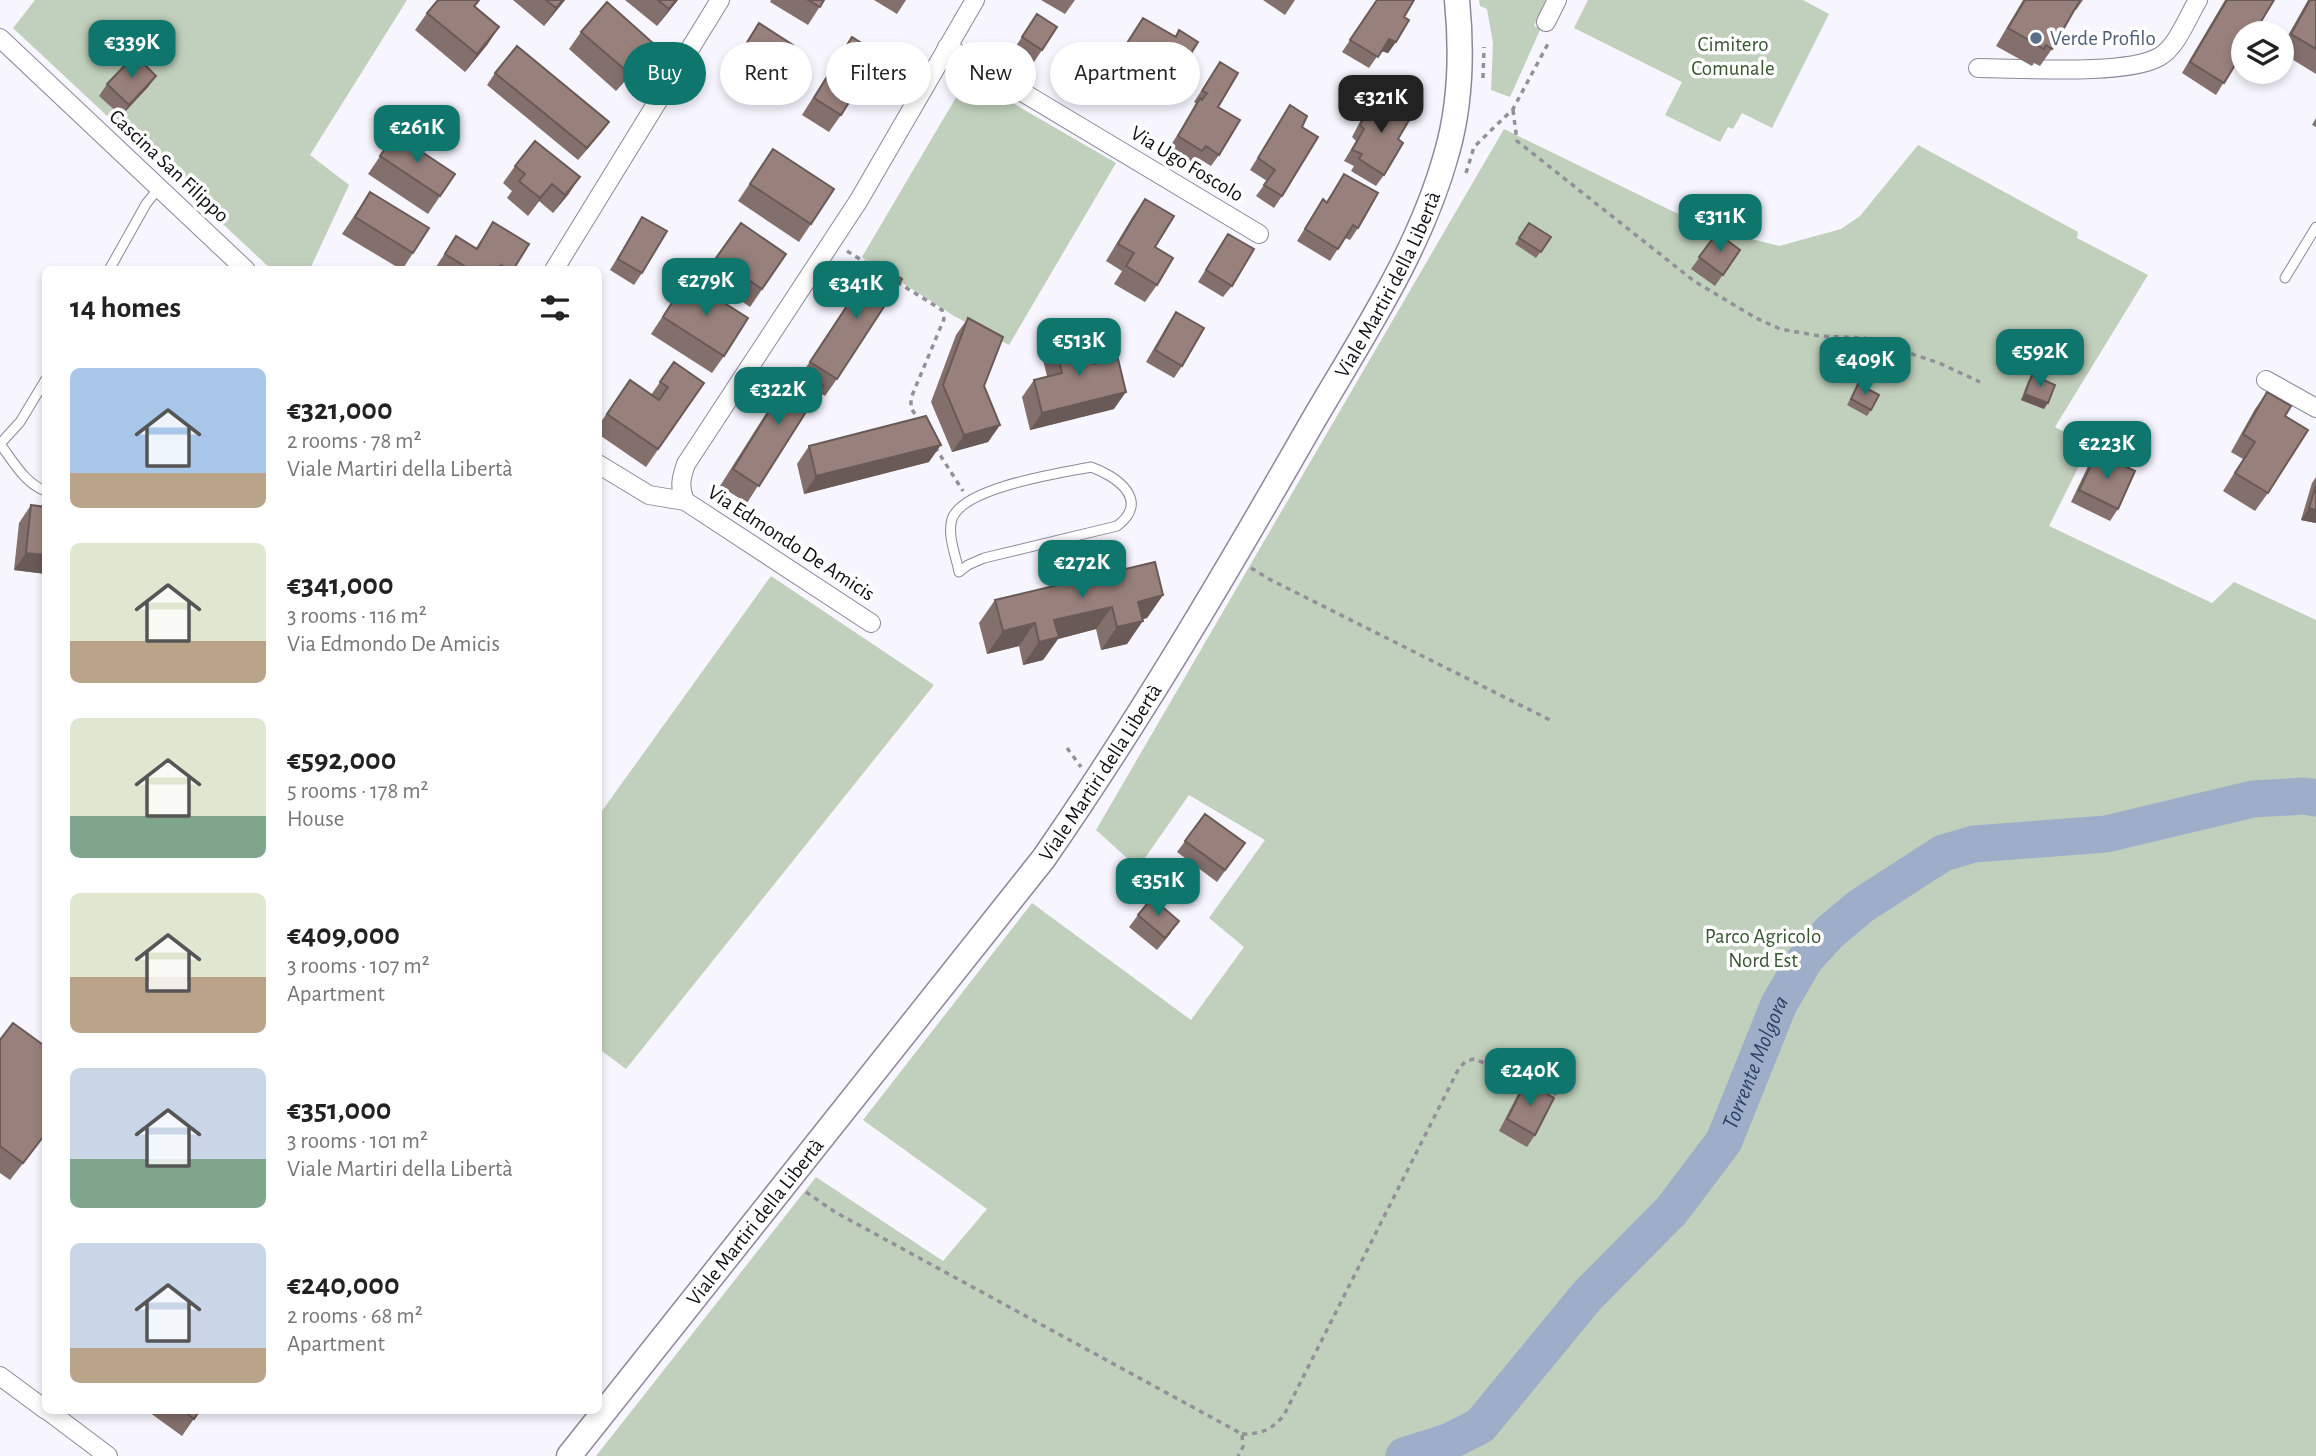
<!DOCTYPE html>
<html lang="en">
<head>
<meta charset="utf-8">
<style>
	:root { --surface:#fff; --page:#f6f6f6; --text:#222; --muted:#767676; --accent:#0f766e }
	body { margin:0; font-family:"Alegreya Sans",sans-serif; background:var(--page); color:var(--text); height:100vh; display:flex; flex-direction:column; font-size:26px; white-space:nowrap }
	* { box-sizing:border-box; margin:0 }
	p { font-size:23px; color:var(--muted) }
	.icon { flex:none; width:38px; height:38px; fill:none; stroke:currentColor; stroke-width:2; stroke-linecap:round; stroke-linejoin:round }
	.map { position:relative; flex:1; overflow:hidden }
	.side { position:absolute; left:42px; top:266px; width:560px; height:1148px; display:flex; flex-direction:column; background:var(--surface); border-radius:10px; box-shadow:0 4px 10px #0003 }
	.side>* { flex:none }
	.hud { position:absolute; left:623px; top:42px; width:665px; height:63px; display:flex; gap:14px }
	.controls { position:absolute; left:2231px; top:21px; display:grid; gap:14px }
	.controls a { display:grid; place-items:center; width:63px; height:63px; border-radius:50%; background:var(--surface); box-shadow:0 4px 10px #0003; font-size:35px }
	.price { position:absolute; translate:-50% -60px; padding:0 16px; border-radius:14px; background:var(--accent); color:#fff; font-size:23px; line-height:46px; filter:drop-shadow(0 2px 4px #0008) }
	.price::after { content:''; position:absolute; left:50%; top:42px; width:21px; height:16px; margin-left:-10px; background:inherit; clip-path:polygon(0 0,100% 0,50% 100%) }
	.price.on { background:#222; color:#fff }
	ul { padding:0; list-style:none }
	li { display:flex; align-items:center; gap:21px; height:175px; padding:0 28px }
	li span { display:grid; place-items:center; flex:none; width:196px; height:140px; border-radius:10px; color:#555 }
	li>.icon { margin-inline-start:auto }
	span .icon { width:84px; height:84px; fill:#fffc; stroke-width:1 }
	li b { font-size:30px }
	h2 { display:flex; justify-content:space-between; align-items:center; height:84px; padding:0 28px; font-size:30px }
	.tag { padding:0 24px; border-radius:32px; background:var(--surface); box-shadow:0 4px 10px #0003; font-size:24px; line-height:63px }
	.tag.on { background:var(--accent); color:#fff }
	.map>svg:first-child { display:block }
	.green { fill:#c1d0bc }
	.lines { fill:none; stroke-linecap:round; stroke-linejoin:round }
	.river { stroke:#9eaec9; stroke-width:37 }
	.lane-casing { stroke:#8c879a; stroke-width:11 }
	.street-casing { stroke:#8c879a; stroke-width:20 }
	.secondary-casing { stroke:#8c879a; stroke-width:27 }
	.path { stroke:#929099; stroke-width:3.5; stroke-dasharray:5 5; stroke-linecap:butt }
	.lane { stroke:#fff; stroke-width:9 }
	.street { stroke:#fff; stroke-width:18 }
	.secondary { stroke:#fff; stroke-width:24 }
	.wall { fill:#836f6b }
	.shaded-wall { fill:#6a5a57 }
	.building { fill:#98817c; stroke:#6a5a57; stroke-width:2 }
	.service-dot { fill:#5c6f8a; stroke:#fff; stroke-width:2.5 }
	.labels { text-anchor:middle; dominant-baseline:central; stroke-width:7; stroke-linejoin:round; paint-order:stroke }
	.service-label { font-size:21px; fill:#4e5e75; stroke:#fff; text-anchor:start }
	.park-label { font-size:21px; fill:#37572f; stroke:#fff }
	.street-label { font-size:21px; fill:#0f0d14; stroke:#fff }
	.water-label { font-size:23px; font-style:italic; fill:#2a4067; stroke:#fff }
</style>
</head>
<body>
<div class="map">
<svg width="2316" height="1456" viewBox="0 0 2316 1456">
	<rect width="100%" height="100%" fill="#f7f5fe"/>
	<path class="green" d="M35 0H407L310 155 349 185 310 269H271L13 28Z
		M1479 0H1546L1534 26 1541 28 1510 97 1491 90 1493 43 1487 9 1480 6Z
		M1588 0H1803L1829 14 1772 128 1742 113 1733 129 1728 127 1720 142 1665 115 1682 82 1574 28Z
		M968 77 1116 163 1009 345 954 316 862 257Z
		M1504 129 1705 227 1779 246 1841 229 1860 216 1918 145 2078 232 2077 238 2148 275 2055 427 2089 446 2049 526 2212 603 2234 582 2316 620V1456H596L816 1177 943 1261 987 1209 863 1120 1032 903 1191 1020 1244 947 1209 918 1265 840 1189 795 1138 868 1096 830Z
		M771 576 934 685 626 1069 599 1049V815Z"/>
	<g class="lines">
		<path class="river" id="s1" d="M1404 1456 1448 1442 1480 1426 1587 1296 1672 1210 1724 1141 1779 1004 1806 958 1830 932 1861 906 1943 853 1974 844 2106 834 2253 799 2305 796 2316 798"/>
		<g class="lane-casing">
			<path id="lane" d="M109 270 146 204 159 188
				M2285 278 2316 227
				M0 444 20 422 46 379
				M0 444C13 461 25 484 46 491
				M1091 467C1117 476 1151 501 1117 526L984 558 968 565 959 572C956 556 947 535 952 519 963 487 1061 473 1091 467Z"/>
		</g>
		<g class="street-casing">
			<path id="street" d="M1546 22 1557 0
				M0 38 246 270
				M947 47 1259 234
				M1978 68C2020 68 2125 76 2159 57 2177 47 2187 18 2198 0
				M554 270 720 0
				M2266 380 2316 408
				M598 464 649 495 685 501
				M871 623 685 501C679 487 681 478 686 464L859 200 975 0
				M0 1376 46 1410
				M47 1410 108 1456"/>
		</g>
		<g class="secondary-casing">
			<g id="secondary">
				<path id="s2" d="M569 1456 1044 858C1140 719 1226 573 1310 426 1361 338 1420 251 1447 152 1461 103 1462 51 1457 0"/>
			</g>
		</g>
		<path class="path" d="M1483 78 1484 47
			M1513 110 1517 141 1694 281 1756 318 1780 329 1820 336 1864 338 1939 363 1980 382
			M1466 173 1474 147 1513 109 1550 40
			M847 251 876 269
			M897 282 942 310 944 319 911 398V408L920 422
			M935 447 963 491
			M1251 568 1269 579 1552 721
			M1067 748 1081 767
			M806 1192 835 1212 1242 1434 1243 1447 1238 1456
			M1242 1434C1261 1434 1272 1430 1284 1415L1459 1068 1466 1061 1474 1059 1532 1082 1557 1095"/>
		<use href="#lane" class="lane"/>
		<use href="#street" class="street"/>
		<use href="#secondary" class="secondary"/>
	</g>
	<path class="wall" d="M480 0 475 7 499 27 487 45 465 72 415 30 427 13Z
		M513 0H565L544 26Z
		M625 0H678L657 26Z
		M771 0H824L808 25 770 2Z
		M874 0H906L897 14Z
		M1041 0H1075L1065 14Z
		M1263 0H1295L1285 15Z
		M1377 0 1404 17 1396 42 1388 53 1381 51 1369 68 1342 52Z
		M2023 0H2083L2076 10 2075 9 2052 49 2040 66 2034 63 2032 66 1996 46Z
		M2225 0H2274L2216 95 2182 73Z
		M2308 0H2316V74L2282 53V46Z
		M1037 14 1042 50 1034 62 1014 49Z
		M1143 18 1175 36 1179 30 1168 90 1160 101 1127 81 1124 85 1107 74Z
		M759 23 769 83 761 94 727 73Z
		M581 32 642 61 616 91 569 49Z
		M852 37 841 115 829 132 802 115 840 54Z
		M1220 62 1218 107 1219 155 1211 166 1198 158 1194 163 1169 148 1197 104 1194 102Z
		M495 73 609 122 578 160 487 85Z
		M156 76 148 87 121 116 99 96 107 84Z
		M1373 101 1398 139 1384 175 1376 186 1351 171 1354 166 1344 161 1356 141 1352 137 1365 112Z
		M1290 105 1302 127 1282 196 1274 208 1256 196 1267 181 1250 170Z
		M2316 118V127L2312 125Z
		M395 134 455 174 428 214 368 174Z
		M773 149 811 224 799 242 738 201Z
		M515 166 580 177 553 213 539 201 528 216 507 198 512 191 503 183Z
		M1344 174 1358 228 1350 240 1345 238 1330 261 1297 241 1323 199 1326 202Z
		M370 192 413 253 402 270 342 234Z
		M1145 199 1155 247 1157 285 1145 302 1114 284 1122 271 1106 261 1133 216Z
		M642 217V273L634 285 610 270Z
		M493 222 513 270H434L456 236 476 248Z
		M741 223 786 254 750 307 704 275Z
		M1529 223 1551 237 1536 258 1515 244Z
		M1717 233 1740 250 1715 286 1691 269Z
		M1228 234 1232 286 1223 297 1198 282Z
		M876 262 837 379 825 396 818 392 747 503 720 486 784 385 796 368 803 372Z
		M687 279 724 356 712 373 651 334Z
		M1176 312 1182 366 1174 378 1146 362 1168 324Z
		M968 318 984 386 1000 425 988 442 952 452 931 402 956 335Z
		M1055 343 1094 364 1114 409 1030 430 1022 397 1034 380 1047 376 1043 360Z
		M674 362 704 383 646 467 598 434V426L630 380 651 395Z
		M2032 375 2044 409 2021 400 2028 381Z
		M1858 384 1871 410 1867 416 1847 405Z
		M2267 392 2285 416 2268 493 2255 511 2223 491 2243 459 2231 452 2255 409Z
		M809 446 929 462 804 494 797 464Z
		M2097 453 2118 509 2110 521 2071 502 2089 464Z
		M2316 477V523L2301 520 2312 483Z
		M31 505 46 507V574L14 570 19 523Z
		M1163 595 1147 618 1143 619 1127 644 1101 650 1096 629 1058 639 1043 660 1023 665 1019 646 987 654 979 623 995 600Z
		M1205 814 1245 843 1217 882 1177 852Z
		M1138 915 1171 933 1157 950 1129 927Z
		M0 1040 46 1134 10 1180 0 1173Z
		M1526 1082 1535 1135 1527 1147 1499 1131 1518 1094Z
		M146 1410H200L182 1436Z"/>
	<path class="shaded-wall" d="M563 0H565L544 26 556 8Z
		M676 0H678L657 26 669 9Z
		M499 27 487 45 465 72 477 54Z
		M1389 39 1396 42 1388 53 1381 51Z
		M654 44 642 61 616 91 629 73Z
		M156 76 148 87 121 116 129 105Z
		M609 122 601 133 578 160 587 148Z
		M580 177 568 195 553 213 565 195Z
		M552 184 539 201 528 216 540 198Z
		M1126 392 1114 409 1030 430 1042 413Z
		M2025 394 2048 403 2044 409 2021 400Z
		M1000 425 988 442 952 452 964 435Z
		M941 445 929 462 804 494 816 476Z
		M2309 508 2316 510V523L2301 520Z
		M26 553 46 555V574L14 570Z
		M1163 595 1147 618 1122 625 1138 602Z
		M1112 607 1096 629 1058 639 1043 660 1023 665 1054 620Z
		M1143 621 1127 644 1101 650 1117 627Z
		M1035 623 1019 646 987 654 1003 631Z"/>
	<path class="building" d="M438 0H479L474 6 499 27 477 54 427 13Z
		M546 0H563L556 8Z
		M658 0H676L669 9Z
		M808 0H824L820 7Z
		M1377 0H1414L1404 17 1409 20 1396 42 1389 39 1378 57 1350 40Z
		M2025 0H2080L2052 49 2046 45 2044 49 2008 28Z
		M2227 0H2274L2254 33H2244V50L2224 83 2190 62Z
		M2310 0H2316V49L2291 34Z
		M607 2 654 44 629 73 581 32Z
		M1037 14 1057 27 1042 50 1022 37Z
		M1143 18 1176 37 1179 30 1198 42 1168 90 1135 69 1132 74 1115 62Z
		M759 23 793 45 769 83 735 62Z
		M852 37 879 54 841 115 814 98Z
		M517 46 609 122 587 148 495 73Z
		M135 55 156 76 129 105 107 84Z
		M1220 62 1238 73 1218 107 1240 120 1219 155 1206 146 1202 151 1178 136 1200 98 1202 100 1207 93 1202 91Z
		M1373 101 1383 107 1388 101 1412 115 1398 139 1403 143 1384 175 1359 159 1362 154 1352 150 1364 129 1360 125Z
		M1290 105 1307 116 1302 127 1318 137 1282 196 1264 185 1275 170 1258 158Z
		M395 134 455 174 440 196 380 156Z
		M535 141 580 177 565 195 552 184 540 198 519 181 525 174 515 166Z
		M773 149 834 189 811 224 750 184Z
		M1344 174 1378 193 1358 228 1353 225 1338 249 1305 229 1323 199 1327 203Z
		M370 192 429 228 413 253 355 217Z
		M1145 199 1174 216 1155 247 1173 258 1157 285 1126 266 1134 253 1118 244Z
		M642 217 667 231 642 273 618 259Z
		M493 222 529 244 513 270H508L501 265 498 270H471L445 254 456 236 477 249Z
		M741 223 786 254 762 289 716 258Z
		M1529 223 1551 237 1541 252 1519 238Z
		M1717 233 1740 250 1723 275 1699 257Z
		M1228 234 1254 249 1232 286 1206 270Z
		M876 262 902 279 837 379 810 362Z
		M687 279 748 318 724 356 663 317Z
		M1176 312 1204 328 1182 366 1155 350Z
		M968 318 1003 337 984 386 1000 425 964 435 943 385Z
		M1087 335 1094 364 1118 359 1126 392 1042 413 1034 380 1062 373 1055 343Z
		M674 362 704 383 658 449 607 414 630 380 659 400 668 387 660 382Z
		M796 368 823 385 759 486 733 469Z
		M2032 375 2055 385 2048 403 2025 394Z
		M1858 384 1879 395 1871 410 1851 399Z
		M2267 392 2291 406 2285 416 2308 430 2268 493 2235 473 2255 442 2243 434Z
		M926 416 941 445 816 476 809 446Z
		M2097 453 2135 471 2118 509 2079 490Z
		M2316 485V510L2309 508Z
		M31 505 46 507V555L26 553Z
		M1155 562 1163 595 1138 602 1143 621 1117 627 1112 607 1054 620 1059 637 1039 642 1035 623 1003 631 995 600Z
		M1205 814 1245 843 1225 870 1185 841Z
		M1152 898 1179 921 1165 938 1138 915Z
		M13 1023 46 1047V1133L23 1163 0 1146V1040Z
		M1526 1082 1554 1098 1535 1135 1507 1119Z
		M182 1410H200L194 1419Z"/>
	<circle class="service-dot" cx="2036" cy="38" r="7"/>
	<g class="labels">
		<g class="service-label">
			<text x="2050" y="38">Verde Profilo</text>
		</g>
		<g class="park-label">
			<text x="1733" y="44">Cimitero<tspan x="1733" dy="24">Comunale</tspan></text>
			<text x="1763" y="936">Parco Agricolo<tspan x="1763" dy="24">Nord Est</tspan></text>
		</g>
		<g class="street-label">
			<text transform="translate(1187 164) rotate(31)">Via Ugo Foscolo</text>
			<text transform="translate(169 166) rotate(43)">Cascina San Filippo</text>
			<text stroke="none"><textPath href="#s2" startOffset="1433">Viale Martiri della Libertà</textPath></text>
			<text transform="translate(791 543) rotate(33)">Via Edmondo De Amicis</text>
			<text stroke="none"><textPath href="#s2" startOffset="866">Viale Martiri della Libertà</textPath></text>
			<text stroke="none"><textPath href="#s2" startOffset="299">Viale Martiri della Libertà</textPath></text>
		</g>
		<g class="water-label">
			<text stroke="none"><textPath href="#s1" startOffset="542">Torrente Molgora</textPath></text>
		</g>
	</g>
</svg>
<div class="controls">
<a><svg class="icon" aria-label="layers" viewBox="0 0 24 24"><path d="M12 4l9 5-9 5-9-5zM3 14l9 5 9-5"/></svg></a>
</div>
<b class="price" style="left:132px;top:80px">€339K</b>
<b class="price on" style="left:1381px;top:135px">€321K</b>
<b class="price" style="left:417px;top:165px">€261K</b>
<b class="price" style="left:1720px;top:254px">€311K</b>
<b class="price" style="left:706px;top:318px">€279K</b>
<b class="price" style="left:856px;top:321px">€341K</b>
<b class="price" style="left:1079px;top:378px">€513K</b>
<b class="price" style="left:2040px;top:389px">€592K</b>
<b class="price" style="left:1865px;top:397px">€409K</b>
<b class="price" style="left:778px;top:427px">€322K</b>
<b class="price" style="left:2107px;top:481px">€223K</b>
<b class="price" style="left:1082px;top:600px">€272K</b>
<b class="price" style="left:1158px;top:918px">€351K</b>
<b class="price" style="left:1530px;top:1108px">€240K</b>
<div class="hud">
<a class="tag on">Buy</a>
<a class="tag">Rent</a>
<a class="tag">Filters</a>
<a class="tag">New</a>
<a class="tag">Apartment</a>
</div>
<section class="side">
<h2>14 homes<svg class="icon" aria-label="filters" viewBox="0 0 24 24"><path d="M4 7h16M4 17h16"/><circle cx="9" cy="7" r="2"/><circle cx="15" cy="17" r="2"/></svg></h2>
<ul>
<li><span style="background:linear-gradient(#a9c7e8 75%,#b9a48a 0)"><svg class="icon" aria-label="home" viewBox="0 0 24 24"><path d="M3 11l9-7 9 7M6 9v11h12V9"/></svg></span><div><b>€321,000</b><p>2 rooms · 78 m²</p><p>Viale Martiri della Libertà</p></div></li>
<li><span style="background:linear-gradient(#dfe7d0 70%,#b9a48a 0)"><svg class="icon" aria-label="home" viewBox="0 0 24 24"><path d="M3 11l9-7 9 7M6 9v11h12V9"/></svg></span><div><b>€341,000</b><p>3 rooms · 116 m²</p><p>Via Edmondo De Amicis</p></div></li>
<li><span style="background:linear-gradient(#dfe7d0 70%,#7fa58c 0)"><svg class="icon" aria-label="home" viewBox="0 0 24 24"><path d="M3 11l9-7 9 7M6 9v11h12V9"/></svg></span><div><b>€592,000</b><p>5 rooms · 178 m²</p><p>House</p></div></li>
<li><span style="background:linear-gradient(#dfe7d0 60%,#b9a48a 0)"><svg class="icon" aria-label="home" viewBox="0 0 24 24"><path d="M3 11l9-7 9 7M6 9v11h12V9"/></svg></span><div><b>€409,000</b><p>3 rooms · 107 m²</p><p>Apartment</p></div></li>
<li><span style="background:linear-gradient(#c9d6e8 65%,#7fa58c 0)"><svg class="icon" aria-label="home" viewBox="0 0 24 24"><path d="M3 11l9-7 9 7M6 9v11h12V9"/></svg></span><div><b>€351,000</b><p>3 rooms · 101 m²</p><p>Viale Martiri della Libertà</p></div></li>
<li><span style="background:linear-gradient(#c9d6e8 75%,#b9a48a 0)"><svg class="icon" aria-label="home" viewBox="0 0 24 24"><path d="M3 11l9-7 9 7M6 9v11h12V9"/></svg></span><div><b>€240,000</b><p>2 rooms · 68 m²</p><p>Apartment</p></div></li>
</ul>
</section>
</div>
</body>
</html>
